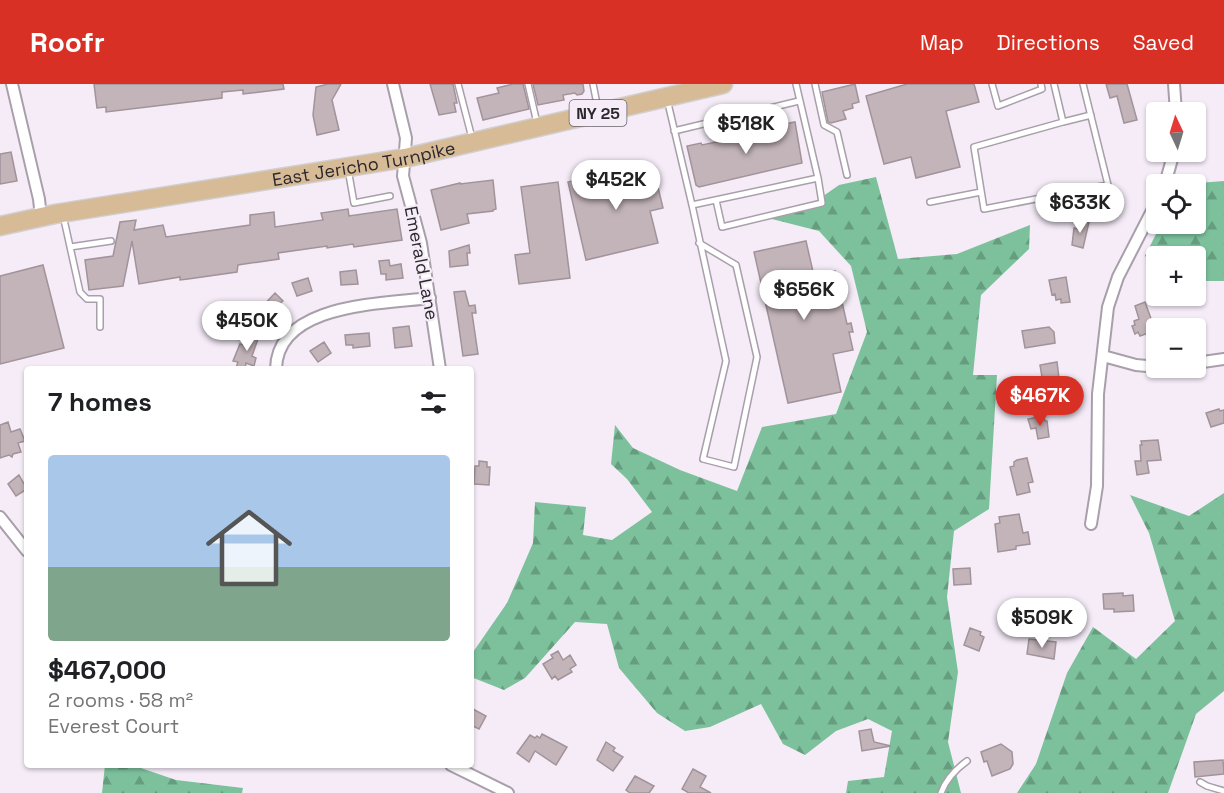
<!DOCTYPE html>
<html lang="en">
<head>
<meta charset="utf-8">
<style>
	:root { --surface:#fff; --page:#f6f6f6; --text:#202124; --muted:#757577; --line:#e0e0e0; --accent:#d93025 }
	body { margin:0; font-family:"Space Grotesk",sans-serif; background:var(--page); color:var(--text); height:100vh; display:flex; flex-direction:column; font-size:22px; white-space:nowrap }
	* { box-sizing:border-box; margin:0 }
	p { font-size:20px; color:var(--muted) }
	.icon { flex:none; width:33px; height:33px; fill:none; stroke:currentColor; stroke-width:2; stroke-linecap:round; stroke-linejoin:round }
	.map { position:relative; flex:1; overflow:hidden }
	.drawer { position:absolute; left:24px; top:282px; width:450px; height:402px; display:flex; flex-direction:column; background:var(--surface); border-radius:6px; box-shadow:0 2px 4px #0004 }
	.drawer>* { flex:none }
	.needle { width:39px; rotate:356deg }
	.controls { position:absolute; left:1146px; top:18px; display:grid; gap:12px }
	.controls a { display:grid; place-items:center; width:60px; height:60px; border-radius:6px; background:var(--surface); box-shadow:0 2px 4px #0004; font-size:30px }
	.price { position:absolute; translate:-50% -51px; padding:0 14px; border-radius:21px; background:#fff; color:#222; font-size:20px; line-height:39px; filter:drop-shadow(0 2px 3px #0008) }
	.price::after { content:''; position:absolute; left:50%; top:36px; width:18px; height:14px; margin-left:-9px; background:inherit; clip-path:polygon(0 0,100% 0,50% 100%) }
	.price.selected { background:var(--accent); color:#fff }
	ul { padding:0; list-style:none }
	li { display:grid; align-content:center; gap:12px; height:318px; padding:0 24px }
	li+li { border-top:2px solid var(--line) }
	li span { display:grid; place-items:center; height:186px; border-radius:6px; color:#555 }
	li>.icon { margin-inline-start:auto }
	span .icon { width:108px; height:108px; fill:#fffc; stroke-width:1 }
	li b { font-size:26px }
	h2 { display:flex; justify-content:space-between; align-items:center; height:72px; padding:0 24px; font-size:26px }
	header { display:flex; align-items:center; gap:36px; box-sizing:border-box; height:84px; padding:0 30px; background:var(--accent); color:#fff }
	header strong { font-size:28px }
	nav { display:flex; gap:33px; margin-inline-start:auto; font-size:21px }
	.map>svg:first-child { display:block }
	.forest { fill:url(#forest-firs) }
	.building { fill:#c3b4ba; stroke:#a19399; stroke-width:1.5 }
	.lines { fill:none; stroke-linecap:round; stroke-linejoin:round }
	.service-casing { stroke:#a89fab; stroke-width:8 }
	.minor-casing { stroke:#a89fab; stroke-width:14 }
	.primary-casing { stroke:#d0d0d1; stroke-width:21 }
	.service { stroke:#fff; stroke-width:5 }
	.minor { stroke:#fff; stroke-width:10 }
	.primary { stroke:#d7bb97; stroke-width:18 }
	.labels { text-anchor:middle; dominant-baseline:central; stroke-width:4.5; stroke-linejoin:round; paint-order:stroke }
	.shield { fill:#f5ecf8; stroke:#686369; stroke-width:1.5 }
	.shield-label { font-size:16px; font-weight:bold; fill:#2b282c }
	.street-label { font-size:18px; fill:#2b282c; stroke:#f5ecf8 }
</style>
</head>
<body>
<header>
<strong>Roofr</strong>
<nav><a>Map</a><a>Directions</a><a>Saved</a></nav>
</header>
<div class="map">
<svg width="1224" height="709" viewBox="0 0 1224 709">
	<defs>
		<pattern id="forest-firs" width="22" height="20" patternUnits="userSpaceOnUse" patternTransform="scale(1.5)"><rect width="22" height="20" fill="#7cc19c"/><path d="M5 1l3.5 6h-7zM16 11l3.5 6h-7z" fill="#669d7f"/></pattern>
	</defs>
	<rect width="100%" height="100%" fill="#f5ecf8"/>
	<path class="forest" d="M876 93 898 175 957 170 1030 141 1029 165 981 211 973 291H997L989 425 954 447 947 513 958 588 948 658 961 709H846L848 697 884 693 892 647 868 635 836 647 805 671 783 660 761 620 710 643 685 647 657 629 619 584 607 540 575 538 525 594 504 606 471 593V571L507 519 533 459 535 418 586 423 583 451 612 456 652 428 627 395 611 380 615 341 633 364 680 386 737 407 762 343 836 330 867 248 851 182 819 147 768 134 809 122 839 101Z
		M1224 97V197H1196V172H1156V180L1145 172 1161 140H1196V100H1184Z
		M1224 409V607L1196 630 1168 709H1017L1036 680 1067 589 1093 543 1136 575 1175 537 1149 449 1130 411 1189 432Z
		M105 681H132L176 696 243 704 242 709H102Z"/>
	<path class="building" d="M94 0H283L284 5 243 10V6L222 8V14L106 28V23L97 24Z
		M328 0H341L332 16 339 46 317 51 313 31 316 3Z
		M430 0H453L457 19H454L456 28 439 31Z
		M513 0H523L529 25 483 36 477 14 499 9 497 4Z
		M533 0H583L584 7 582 10 577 11 575 9 563 11 564 16 538 21Z
		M855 0 859 18 852 20 853 24 843 27 846 35 831 39 828 38 822 8Z
		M907 0H974L979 18 946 27 960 83 916 94 911 73 884 80 866 12Z
		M1106 0H1127L1137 36 1124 39 1117 12 1110 14Z
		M795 38 802 79 699 103 696 101 687 62 701 59 702 61 740 53 739 49Z
		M11 68 17 97 0 100V70Z
		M640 81 643 94 655 91 663 124 650 127 658 159 586 176 568 98Z
		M493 96 496 125 493 126V127L467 130 469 139 441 146 431 106 460 99V100Z
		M558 98 570 194 519 200 515 171 530 169 521 103Z
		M348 125 349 132 397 125 402 156 354 163 353 160 327 164V162L278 169 279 175 238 181 237 188 188 195 180 196V193L139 200 132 157 123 202 89 206 85 176 113 172 120 138 136 136 134 146 163 141 166 153 250 141V131L274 128 275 143 323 136 321 129Z
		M1079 137 1089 138 1083 164 1072 161 1074 144 1078 145Z
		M806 157 814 192 835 187 847 240 851 239 853 248H849L853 266 833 270 841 308 788 319 754 168Z
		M469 161 470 169H467L468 181 450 183 449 167Z
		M389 176 390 182 401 180 403 194 386 196V190H381L379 177Z
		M43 181 64 264 0 280V192Z
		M356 186 358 200 341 201 340 188Z
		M1066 193 1070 218 1061 219V215L1056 216 1055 210 1052 211 1049 196Z
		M308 194 312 207 297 212 292 199Z
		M465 207 469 222 475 221 476 229H472L478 270 463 272 454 208Z
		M275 209 283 217 279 220 282 223 270 235 260 225Z
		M1145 218 1153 240 1149 241 1151 248 1140 252 1138 248 1135 250 1132 242 1135 241 1134 237 1139 235 1135 222Z
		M409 242 412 262 395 264 393 244Z
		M1049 243 1054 248 1055 259 1025 264 1022 247Z
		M247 248 259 252 252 272 256 274 254 282 246 279 245 285H241L236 284 238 278 233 277 240 260 244 261Z
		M369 249 370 262 353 264V261H346L345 251Z
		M324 258 331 269 318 278 310 267Z
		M1057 278 1061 310 1051 312 1048 298 1043 299 1040 281Z
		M1219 325 1220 327 1224 326V339L1211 343 1206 329Z
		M1044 332 1045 337H1047L1049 353 1038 355 1036 344 1031 345 1028 335Z
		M8 338 11 348 20 345 25 357 18 359 21 368 13 370 12 373 9 371 0 374V341Z
		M1158 356 1161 376 1147 377 1149 389 1137 391 1135 377H1141L1140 361H1142L1141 357Z
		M1027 374 1033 398 1028 399 1030 408 1017 411 1010 383 1014 382V378L1017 376Z
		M479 377 487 378V383H490L489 401 474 400 475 382H479Z
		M19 391 27 405 16 412 8 400Z
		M1019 430 1023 449 1028 448 1030 460 1016 462V465L998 468 995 440 1000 439 999 433Z
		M970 484 971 500 954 501 953 485Z
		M1123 509V512L1133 511 1134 527 1114 528V525H1104L1103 510Z
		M970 544 981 548 980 551 984 553 979 567 964 561Z
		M1029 555 1056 558 1054 575 1027 570Z
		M558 567 563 576 570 571 576 581 570 585 572 588 558 596 555 592 552 595 543 580 553 574 551 571Z
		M471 624 486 632 479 645 471 641Z
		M871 645 874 658 891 662 862 667 859 647Z
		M542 650 567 663 556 681 535 667 529 678 517 669 530 651 535 654 537 652 540 654Z
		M606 658 615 664 613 667 623 673 613 687 597 676Z
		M1001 660 1012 668 1013 680 1010 685 992 692 987 677 984 678 981 668Z
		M1223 676 1224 690 1195 693 1194 678Z
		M693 685 706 692 700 703 711 709H689L682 705Z
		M635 692 654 702 649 709H630L626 706Z"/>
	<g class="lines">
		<g class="service-casing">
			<path id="service" d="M458 0 472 54
				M528 0 537 39
				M593 0 598 25
				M815 0 824 41 837 48 847 91
				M992 0 998 22 1042 5 1041 0
				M1054 0 1063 38 974 63 984 125 1108 101 1083 0
				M667 15 692 121 818 94 796 0
				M1063 38 1091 31
				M674 47 799 17
				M348 85 354 119 390 112
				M716 116 722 143 822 119 818 94
				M930 118 981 108
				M692 121 726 277 703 375 734 383 757 273 736 181 699 159
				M63 131 80 208 87 215H100V243
				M70 163 111 157
				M1200 698 1207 702 1224 707
				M941 709C946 695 956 685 967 677"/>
		</g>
		<g class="minor-casing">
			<path id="minor" d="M12 0 39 115 41 133
				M393 0 406 54 403 92 421 159 440 285
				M1174 0 1176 28
				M1165 100 1174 68
				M1103 272 1136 281 1168 284
				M1196 279 1224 275
				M276 285C277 219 383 220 430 214
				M0 433 27 467
				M1091 440 1097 402 1098 310 1108 223 1118 193 1156 119
				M451 681 508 709"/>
		</g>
		<g class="primary-casing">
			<g id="primary">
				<path id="s1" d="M0 142 55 130 405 74 723 0"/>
			</g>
		</g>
		<use href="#service" class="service"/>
		<use href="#minor" class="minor"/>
		<use href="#primary" class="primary"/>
	</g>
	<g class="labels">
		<rect class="shield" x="569.5" y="16" width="57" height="26" rx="4.5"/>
		<g class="shield-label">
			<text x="598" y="29">NY 25</text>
		</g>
		<g class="street-label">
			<text stroke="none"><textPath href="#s1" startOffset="369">East Jericho Turnpike</textPath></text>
			<text transform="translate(422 179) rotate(79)">Emerald Lane</text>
		</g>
	</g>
</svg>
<div class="controls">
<a><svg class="needle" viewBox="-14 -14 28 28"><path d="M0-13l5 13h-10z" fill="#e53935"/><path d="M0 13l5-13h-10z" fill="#757577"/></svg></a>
<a><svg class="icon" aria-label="locate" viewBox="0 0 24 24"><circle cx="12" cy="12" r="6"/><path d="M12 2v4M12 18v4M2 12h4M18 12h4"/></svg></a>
<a>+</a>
<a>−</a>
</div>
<b class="price" style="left:746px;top:71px">$518K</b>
<b class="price" style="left:616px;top:127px">$452K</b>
<b class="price" style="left:1080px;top:150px">$633K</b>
<b class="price" style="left:804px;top:237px">$656K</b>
<b class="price" style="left:247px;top:268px">$450K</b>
<b class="price selected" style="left:1040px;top:343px">$467K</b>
<b class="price" style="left:1042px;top:565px">$509K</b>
<section class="drawer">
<h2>7 homes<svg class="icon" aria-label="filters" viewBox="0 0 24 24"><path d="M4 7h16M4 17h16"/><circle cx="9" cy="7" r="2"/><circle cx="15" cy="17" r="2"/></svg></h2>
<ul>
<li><span style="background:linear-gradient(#a9c7e8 60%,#7fa58c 0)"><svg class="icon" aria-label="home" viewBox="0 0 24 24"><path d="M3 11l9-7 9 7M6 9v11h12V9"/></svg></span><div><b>$467,000</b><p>2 rooms · 58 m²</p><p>Everest Court</p></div></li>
</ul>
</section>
</div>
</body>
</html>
